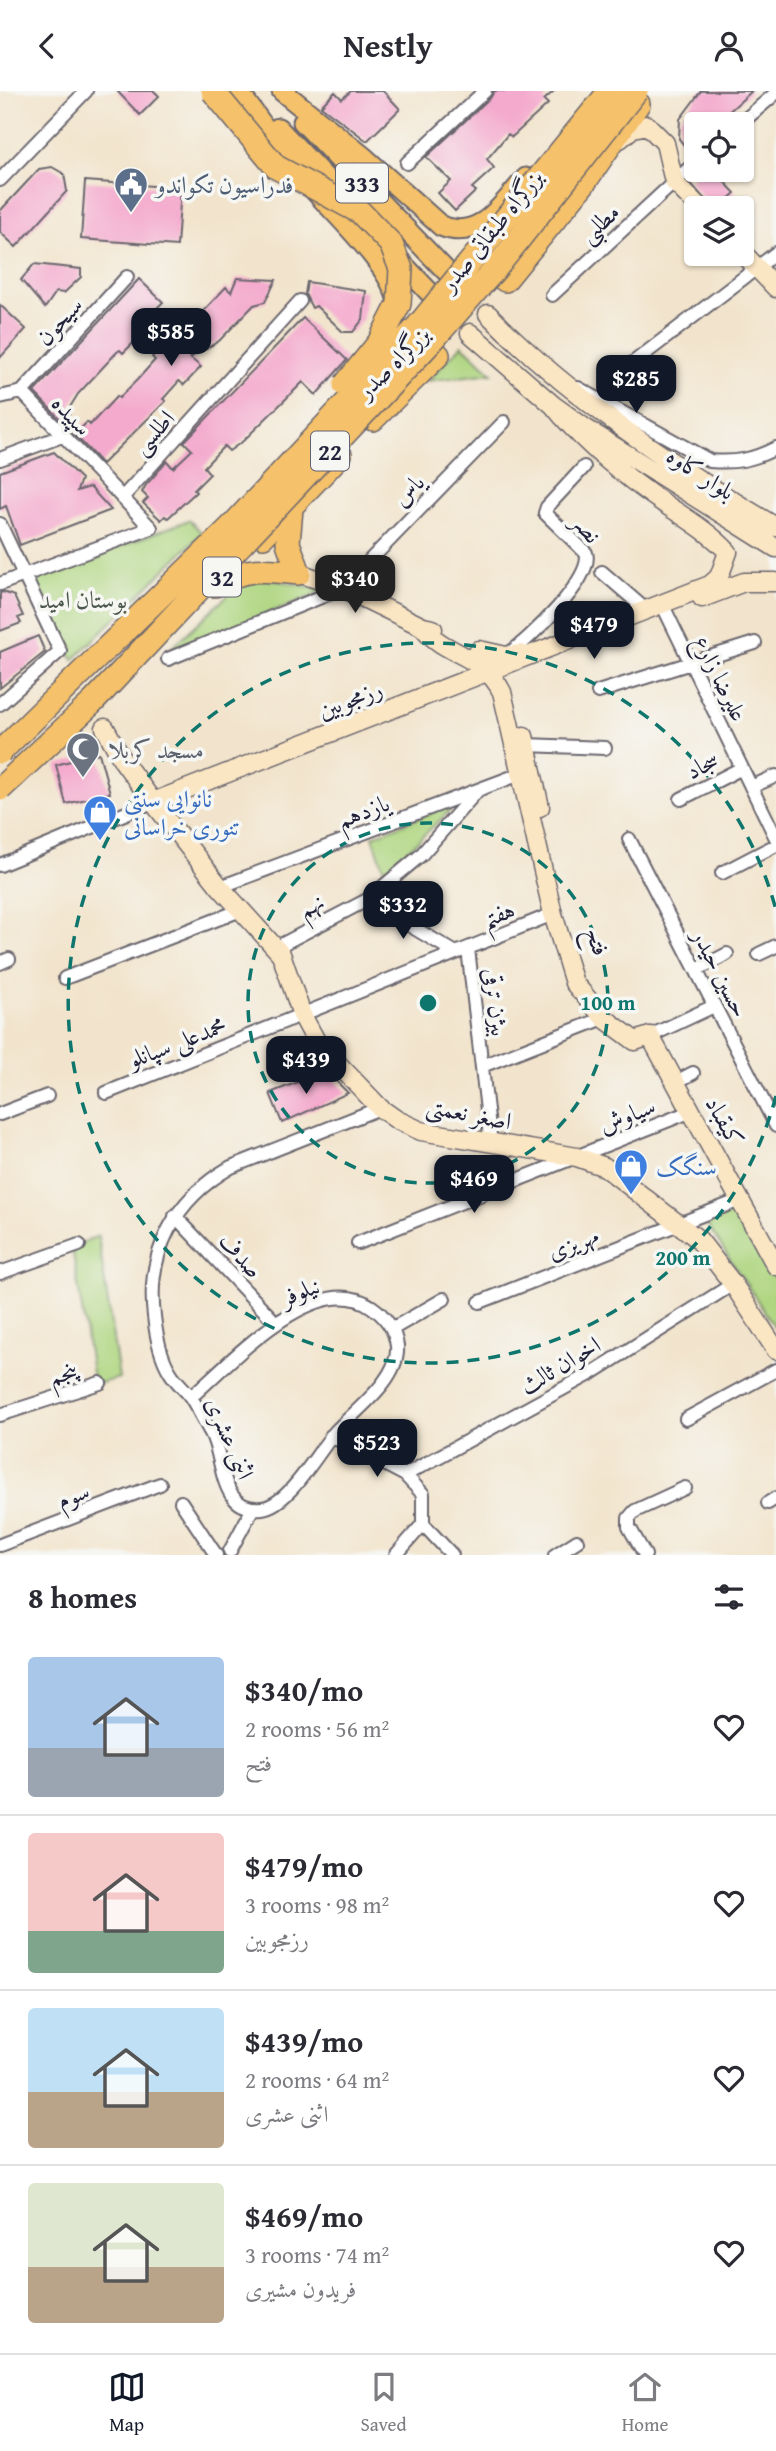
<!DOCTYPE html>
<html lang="en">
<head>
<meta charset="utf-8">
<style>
	:root { --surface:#fff; --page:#f7f7f7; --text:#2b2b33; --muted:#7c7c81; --line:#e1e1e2; --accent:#111827 }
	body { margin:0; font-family:"Gentium Book Plus",Amiri,serif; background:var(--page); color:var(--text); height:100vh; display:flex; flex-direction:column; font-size:26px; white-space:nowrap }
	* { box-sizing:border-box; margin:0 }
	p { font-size:23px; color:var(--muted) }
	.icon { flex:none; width:38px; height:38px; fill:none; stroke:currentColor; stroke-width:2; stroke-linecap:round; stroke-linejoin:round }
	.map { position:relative; height:1464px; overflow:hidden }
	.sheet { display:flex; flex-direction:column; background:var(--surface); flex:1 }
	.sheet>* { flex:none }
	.fabs { position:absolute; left:684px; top:21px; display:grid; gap:14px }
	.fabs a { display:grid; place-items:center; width:70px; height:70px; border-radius:7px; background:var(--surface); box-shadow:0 2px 5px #0004; font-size:35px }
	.price { position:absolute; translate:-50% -60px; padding:0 16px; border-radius:14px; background:var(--accent); color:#fff; font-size:23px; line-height:46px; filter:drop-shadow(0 2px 4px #0008) }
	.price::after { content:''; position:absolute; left:50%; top:42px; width:21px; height:16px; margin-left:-10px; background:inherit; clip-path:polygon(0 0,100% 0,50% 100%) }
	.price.on { background:#222; color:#fff }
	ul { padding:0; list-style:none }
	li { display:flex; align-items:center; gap:21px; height:175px; padding:0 28px }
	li+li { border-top:2px solid var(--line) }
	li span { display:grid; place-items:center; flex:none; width:196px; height:140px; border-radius:7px; color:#555 }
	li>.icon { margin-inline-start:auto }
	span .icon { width:84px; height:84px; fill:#fffc; stroke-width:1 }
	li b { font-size:30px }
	h2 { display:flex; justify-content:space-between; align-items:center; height:84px; padding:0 28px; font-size:30px }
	header { display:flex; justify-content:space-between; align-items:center; height:91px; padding:0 28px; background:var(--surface); font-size:32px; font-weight:600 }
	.menu { display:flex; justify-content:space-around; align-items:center; height:98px; border-top:2px solid var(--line); background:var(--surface); font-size:19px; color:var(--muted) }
	.menu a { display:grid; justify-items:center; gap:4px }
	.menu .on { color:var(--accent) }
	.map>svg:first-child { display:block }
	.green { fill:#aed57f; stroke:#687c5d; stroke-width:2 }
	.building { fill:#f4aacd }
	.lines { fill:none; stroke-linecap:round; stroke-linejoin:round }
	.street-casing { stroke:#6b666e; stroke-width:16 }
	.secondary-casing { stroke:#6b666e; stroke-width:21 }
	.primary-casing { stroke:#6b666e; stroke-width:23 }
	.highway-casing { stroke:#6b666e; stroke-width:26 }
	.street { stroke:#fff; stroke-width:12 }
	.secondary { stroke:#fbe6c4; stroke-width:18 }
	.primary { stroke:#f5c16b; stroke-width:19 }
	.highway { stroke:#f5c16b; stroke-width:23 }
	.highway-bridge-casing { stroke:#6b666e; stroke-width:26; stroke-linecap:butt }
	.highway-bridge { stroke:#f5c16b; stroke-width:23 }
	.ring { fill:none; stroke:#0f766e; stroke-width:3.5; stroke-dasharray:12 9 }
	.labels { text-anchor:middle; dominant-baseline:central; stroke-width:7; stroke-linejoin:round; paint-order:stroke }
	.shield { fill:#f6f6f2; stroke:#626272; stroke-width:2 }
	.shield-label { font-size:23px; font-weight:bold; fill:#22223b }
	.service-label { font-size:24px; fill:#4e5e75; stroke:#f6f6f2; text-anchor:start }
	.street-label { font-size:24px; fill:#22223b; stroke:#f6f6f2 }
	.park-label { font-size:24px; fill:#4c584f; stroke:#f6f6f2 }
	.worship-label { font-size:24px; fill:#5b616d; stroke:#f6f6f2; text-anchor:start }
	.shop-label { font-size:24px; fill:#366cbe; stroke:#f6f6f2; text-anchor:start }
	.centre { fill:#0f766e; stroke:#f6f6f2; stroke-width:3.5 }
	.ring-label { font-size:21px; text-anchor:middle; font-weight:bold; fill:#0f766e; stroke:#f6f6f2; stroke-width:7; stroke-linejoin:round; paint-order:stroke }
</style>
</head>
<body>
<header><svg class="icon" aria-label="back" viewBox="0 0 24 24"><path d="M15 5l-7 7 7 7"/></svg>Nestly<svg class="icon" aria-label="person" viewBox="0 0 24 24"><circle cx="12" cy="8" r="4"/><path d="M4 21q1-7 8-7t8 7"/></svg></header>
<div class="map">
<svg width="776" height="1464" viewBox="0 0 776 1464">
	<rect width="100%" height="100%" fill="#f6f6f2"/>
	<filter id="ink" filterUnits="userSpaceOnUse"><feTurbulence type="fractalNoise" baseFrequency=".0143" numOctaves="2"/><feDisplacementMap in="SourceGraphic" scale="14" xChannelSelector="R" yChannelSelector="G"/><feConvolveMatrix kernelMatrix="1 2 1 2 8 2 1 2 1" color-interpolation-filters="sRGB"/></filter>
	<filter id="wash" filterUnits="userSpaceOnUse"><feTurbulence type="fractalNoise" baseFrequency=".00686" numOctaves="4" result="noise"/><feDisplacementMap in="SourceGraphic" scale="28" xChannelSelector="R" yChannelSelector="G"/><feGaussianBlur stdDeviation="1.57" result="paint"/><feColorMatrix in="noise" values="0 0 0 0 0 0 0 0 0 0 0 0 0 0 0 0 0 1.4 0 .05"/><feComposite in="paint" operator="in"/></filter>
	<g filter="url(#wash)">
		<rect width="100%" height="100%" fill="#f2e4cc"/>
		<path class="green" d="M462 254 492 282 427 290Z
			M189 429 202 442 73 569 32 489Z
			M257 486 328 499 167 561 238 495Z
			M460 710 385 781 373 745Z
			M737 1117 776 1188V1238L704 1129Z
			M98 1145 119 1287 94 1294 72 1156Z"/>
		<g id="blocks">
			<path class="building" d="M117 0H154L159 5 140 24Z
				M351 0H383L400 18 367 50 321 15 335 1 342 8Z
				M494 0H554L544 9 548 13 512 46 508 43 487 68 494 77 472 97 476 100 455 120 438 102 451 90 426 66 491 6Z
				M701 0H752L715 33H696V51L688 59 679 48 680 28Z
				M52 76 64 83 67 100 16 156 0 141V120L39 78Z
				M701 79H713L735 102 718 117H712L689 90Z
				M85 90 181 97 177 155 81 148Z
				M34 173 81 178V186L64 202 56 201 45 217 21 189Z
				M237 187 276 189 265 211 254 214 219 250 190 267 201 276 184 294 179 290 163 308 166 310 102 373 75 344 87 331 90 334 117 305 119 307 138 288 155 269 152 266 168 248 173 252 226 196 231 201Z
				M139 188 163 211 146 228 150 236 123 262 120 259 117 261 78 303 70 316V322L62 330 34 301Z
				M307 191 366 200 363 228 353 241H343L316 215 312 217 305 203Z
				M0 214 26 238 0 267Z
				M303 227 347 269 316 304 303 291 243 350 229 360 224 355 204 376 210 383 194 399 196 401 168 427 165 425 161 429 143 412 148 407 142 401 146 394 167 370 173 377 192 359 184 351Z
				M54 361 81 388 77 400 90 396 111 419 20 454 6 415 0 418V381Z
				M3 501 14 505 23 525 18 527 21 532 0 540V502Z
				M38 545 45 561 0 597V561Z
				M99 662 110 702 66 713 56 674Z
				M326 980 348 1002 282 1032 270 1002Z"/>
		</g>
	</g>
	<g filter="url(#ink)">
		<use href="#blocks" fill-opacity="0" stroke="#6b666e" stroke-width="2"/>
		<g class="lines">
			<g class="street-casing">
				<path id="street" d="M740 33 776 2
					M407 72 485 0
					M0 89 86 0
					M552 204 696 71
					M608 291 776 162
					M578 297 710 370C736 372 753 369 776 357
					M22 301 127 186
					M0 306 22 301
					M0 368 62 345
					M122 407 300 210
					M0 433 60 560 0 613
					M602 481 646 519
					M0 493 151 437 22 301
					M666 521 776 747
					M508 563C528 550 595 486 586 462L545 422 547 416 584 376
					M168 568 343 497 504 331
					M598 601 755 552
					M526 654 605 657
					M751 696 776 685
					M681 708 742 677
					M629 748 776 1035
					M0 774 153 711
					M722 782 776 754
					M220 796 520 683
					M367 809 456 862
					M275 857 367 809 421 764 477 700
					M468 858 491 1053
					M759 863 776 855
					M0 872 9 868
					M696 879 727 863
					M65 887 241 819
					M650 945 714 915
					M482 975 604 927
					M676 991 693 982
					M106 1002 553 823
					M0 1023 47 1005
					M175 1125 276 1232
					M358 1152 692 1020
					M0 1182 79 1154
					M480 1211 740 1109
					M392 1238 444 1208
					M191 1306C229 1273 316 1176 372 1216 385 1225 395 1239 397 1255 400 1287 357 1318 337 1339 318 1359 290 1414 262 1417 218 1421 225 1368 211 1342 204 1330 198 1317 190 1305 184 1297 175 1290 170 1281 160 1265 156 1244 154 1225 146 1161 175 1108 231 1076L380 1017
					M0 1324 100 1292
					M686 1328 776 1279
					M331 1345 405 1384 423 1403V1433L396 1464
					M405 1384 592 1282 733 1193
					M181 1411 216 1464
					M768 1412 776 1407
					M423 1433 452 1464
					M0 1454 160 1393
					M230 1460 253 1417
					M555 1464 577 1450
					M645 1464 629 1436V1427L635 1420 685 1397"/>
			</g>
			<g class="secondary-casing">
				<path id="secondary" d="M620 48 633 37 647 34 665 52 674 91 700 117
					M742 161 776 197
					M488 223C573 309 672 374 776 436
					M470 242 553 314 585 337 776 457
					M299 482 343 497 423 536 433 538
					M702 507 744 491H776
					M423 536C446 566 483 562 502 601L553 823 574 892 604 927 635 950 650 945
					M479 559 506 565 521 563
					M105 637 123 670 153 711 220 796 281 863 302 924 316 950 380 1017 397 1029 421 1040 577 1066 605 1076 699 1149 733 1193 776 1259
					M524 645 540 716
					M153 711 710 494 719 486 728 461C706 437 675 421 649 402 613 376 580 348 553 314
					M650 945 776 1175"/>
			</g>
			<g class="primary-casing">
				<path id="primary" d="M238 0C258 27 277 55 299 82 324 113 394 175 398 213
					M282 0 365 67 441 135C480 151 502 113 526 87
					M303 31 450 184
					M278 37 346 109
					M396 166 432 204"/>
			</g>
			<g class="highway-casing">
				<path id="highway" d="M505 189 584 92 638 13
					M373 328 438 264
					M263 445 340 364
					M215 494C244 476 266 478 299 482L288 452 291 418"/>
			</g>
			<use href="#street" class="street"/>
			<use href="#secondary" class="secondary"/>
			<use href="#primary" class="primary"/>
			<use href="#highway" class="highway"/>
			<g class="highway-bridge-casing">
				<path id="highway-bridge" d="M213 0 276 76 360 121 391 153 401 178 399 213 379 252 345 294
					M0 661 232 435 418 235 610 0
					M0 698 93 611 431 251 496 177 636 0"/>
			</g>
			<use href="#highway-bridge" class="highway-bridge"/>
		</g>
	</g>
	<g class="ring">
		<circle cx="428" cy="912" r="180"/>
		<path d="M776 1005A360 360 0 1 1 776 819"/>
	</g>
	<defs>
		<g id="civic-pin" transform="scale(1.75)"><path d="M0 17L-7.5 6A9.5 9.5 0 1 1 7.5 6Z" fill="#5c6f8a" stroke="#f6f6f2"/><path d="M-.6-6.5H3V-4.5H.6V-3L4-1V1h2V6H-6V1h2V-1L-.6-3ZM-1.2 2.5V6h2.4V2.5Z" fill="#fff"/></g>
		<g id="mosque-pin" transform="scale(1.75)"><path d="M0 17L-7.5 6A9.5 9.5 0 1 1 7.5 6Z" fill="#6b7280" stroke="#f6f6f2"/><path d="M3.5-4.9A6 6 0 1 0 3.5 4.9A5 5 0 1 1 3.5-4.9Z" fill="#fff"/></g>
		<g id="shop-pin" transform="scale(1.75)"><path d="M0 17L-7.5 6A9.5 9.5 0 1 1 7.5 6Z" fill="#3f7fe0" stroke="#f6f6f2"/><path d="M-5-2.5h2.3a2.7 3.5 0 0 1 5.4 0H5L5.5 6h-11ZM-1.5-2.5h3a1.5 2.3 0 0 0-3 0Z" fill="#fff"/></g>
	</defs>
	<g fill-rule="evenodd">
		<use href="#civic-pin" x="131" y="93"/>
		<use href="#mosque-pin" x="83" y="658"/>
		<use href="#shop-pin" x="100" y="721"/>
		<use href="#shop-pin" x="631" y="1075"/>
	</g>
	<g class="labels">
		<g class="shield">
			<rect x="336" y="72.5" width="52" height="39" rx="5"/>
			<rect x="311" y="340.5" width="38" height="39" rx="5"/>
			<rect x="203" y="466.5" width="38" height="39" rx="5"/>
		</g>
		<g class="shield-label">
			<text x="362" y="92">333</text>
			<text x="330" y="360">22</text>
			<text x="222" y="486">32</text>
		</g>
		<g class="service-label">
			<text x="156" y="93">فدراسیون تکواندو</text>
		</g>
		<g class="street-label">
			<text transform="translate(599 132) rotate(-43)">مطلبی</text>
			<text transform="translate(491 139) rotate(-51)">بزرگراه طبقاتی صدر</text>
			<text transform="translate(59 230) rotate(-48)">سیحون</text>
			<text transform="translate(393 271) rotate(-45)">بزرگراه صدر</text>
			<text transform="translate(72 324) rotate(47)">سپیده</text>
			<text transform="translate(153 341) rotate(-48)">اطلسی</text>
			<text transform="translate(701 382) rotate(33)">بلوار کاوه</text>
			<text transform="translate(408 399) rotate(-46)">یاس</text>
			<text transform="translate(587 437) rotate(50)">نصر</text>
			<text transform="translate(721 587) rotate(64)">علیرضا زارع</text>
			<text transform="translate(350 608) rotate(-21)">رزمجوبین</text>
			<text transform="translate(702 674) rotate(-27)">سجاد</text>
			<text transform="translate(363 720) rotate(-21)">یازدهم</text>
			<text transform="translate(311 814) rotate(-28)">نهم</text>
			<text transform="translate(498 823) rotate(-22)">هفتم</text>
			<text transform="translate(598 850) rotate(71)">فتح</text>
			<text transform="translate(721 882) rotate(63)">حسین حیدر</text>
			<text transform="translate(496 911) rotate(83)">بیژن ترقی</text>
			<text transform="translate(177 951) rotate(-21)">محمدعلی سپانلو</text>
			<text transform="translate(469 1022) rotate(11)">اصغر نعمتی</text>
			<text transform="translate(627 1024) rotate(-22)">سیاوش</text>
			<text transform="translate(725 1030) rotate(61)">کیقباد</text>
			<text transform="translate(573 1152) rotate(-21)">مهریزی</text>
			<text transform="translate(241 1164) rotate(47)">صدف</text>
			<text transform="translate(300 1200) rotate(-22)">نیلوفر</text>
			<text transform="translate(560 1274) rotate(-31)">اخوان ثالث</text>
			<text transform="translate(63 1282) rotate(-17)">پنجم</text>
			<text transform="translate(230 1347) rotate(67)">اثنی عشری</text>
			<text transform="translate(73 1404) rotate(-21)">سوم</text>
		</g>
		<g class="park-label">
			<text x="83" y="508">بوستان امید</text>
		</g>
		<g class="worship-label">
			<text x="108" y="658">مسجد کربلا</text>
		</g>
		<g class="shop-label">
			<text x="124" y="707">نانوایی سنتی<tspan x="124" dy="28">تنوری خراسانی</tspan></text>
			<text x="656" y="1075">سنگک</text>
		</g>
	</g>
	<circle cx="428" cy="912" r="10" class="centre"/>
	<g class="ring-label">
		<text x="608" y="919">100 m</text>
		<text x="683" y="1174">200 m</text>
	</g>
</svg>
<div class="fabs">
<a><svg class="icon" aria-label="locate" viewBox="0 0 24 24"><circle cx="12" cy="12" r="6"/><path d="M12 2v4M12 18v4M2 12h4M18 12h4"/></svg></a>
<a><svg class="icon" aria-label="layers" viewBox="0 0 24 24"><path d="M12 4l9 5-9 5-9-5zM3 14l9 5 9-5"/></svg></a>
</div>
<b class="price" style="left:171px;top:277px">$585</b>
<b class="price" style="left:636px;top:324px">$285</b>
<b class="price on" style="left:355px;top:524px">$340</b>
<b class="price" style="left:594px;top:570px">$479</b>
<b class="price" style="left:403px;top:850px">$332</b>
<b class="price" style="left:306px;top:1005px">$439</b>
<b class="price" style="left:474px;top:1124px">$469</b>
<b class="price" style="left:377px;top:1388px">$523</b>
</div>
<section class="sheet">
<h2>8 homes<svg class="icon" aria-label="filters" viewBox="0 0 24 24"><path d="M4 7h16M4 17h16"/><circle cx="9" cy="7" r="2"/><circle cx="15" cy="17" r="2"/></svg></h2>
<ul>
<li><span style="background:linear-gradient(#a9c7e8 65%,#9aa5b1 0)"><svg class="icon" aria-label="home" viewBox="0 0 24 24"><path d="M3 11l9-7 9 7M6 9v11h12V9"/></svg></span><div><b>$340/mo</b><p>2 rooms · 56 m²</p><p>فتح</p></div><svg class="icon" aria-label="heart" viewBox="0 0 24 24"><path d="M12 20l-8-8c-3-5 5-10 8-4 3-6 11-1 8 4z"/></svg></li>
<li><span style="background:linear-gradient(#f6c9c9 70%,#7fa58c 0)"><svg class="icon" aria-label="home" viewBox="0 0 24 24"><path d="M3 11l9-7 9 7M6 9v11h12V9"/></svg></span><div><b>$479/mo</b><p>3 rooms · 98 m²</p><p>رزمجوبین</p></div><svg class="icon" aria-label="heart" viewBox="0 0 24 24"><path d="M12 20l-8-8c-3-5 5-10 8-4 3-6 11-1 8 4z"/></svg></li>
<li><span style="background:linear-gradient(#bfe0f5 60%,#b9a48a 0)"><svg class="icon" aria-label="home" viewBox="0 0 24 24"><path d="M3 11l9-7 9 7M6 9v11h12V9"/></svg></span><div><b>$439/mo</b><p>2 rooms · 64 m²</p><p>اثنی عشری</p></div><svg class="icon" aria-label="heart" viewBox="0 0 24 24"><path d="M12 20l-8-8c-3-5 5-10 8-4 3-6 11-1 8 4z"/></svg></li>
<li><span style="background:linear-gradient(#dfe7d0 60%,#b9a48a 0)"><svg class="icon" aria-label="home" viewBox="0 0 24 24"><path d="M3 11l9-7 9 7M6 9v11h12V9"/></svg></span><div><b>$469/mo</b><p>3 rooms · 74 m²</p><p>فریدون مشیری</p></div><svg class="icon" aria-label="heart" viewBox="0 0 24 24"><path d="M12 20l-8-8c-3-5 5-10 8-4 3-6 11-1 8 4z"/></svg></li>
</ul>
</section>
<nav class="menu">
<a class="on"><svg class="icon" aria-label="map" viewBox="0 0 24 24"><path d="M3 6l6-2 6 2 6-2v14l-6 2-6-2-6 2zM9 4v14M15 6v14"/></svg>Map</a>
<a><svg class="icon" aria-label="saved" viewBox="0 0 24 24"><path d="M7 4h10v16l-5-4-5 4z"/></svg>Saved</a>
<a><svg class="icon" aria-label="home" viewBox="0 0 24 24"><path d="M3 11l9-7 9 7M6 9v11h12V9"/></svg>Home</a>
</nav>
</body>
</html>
